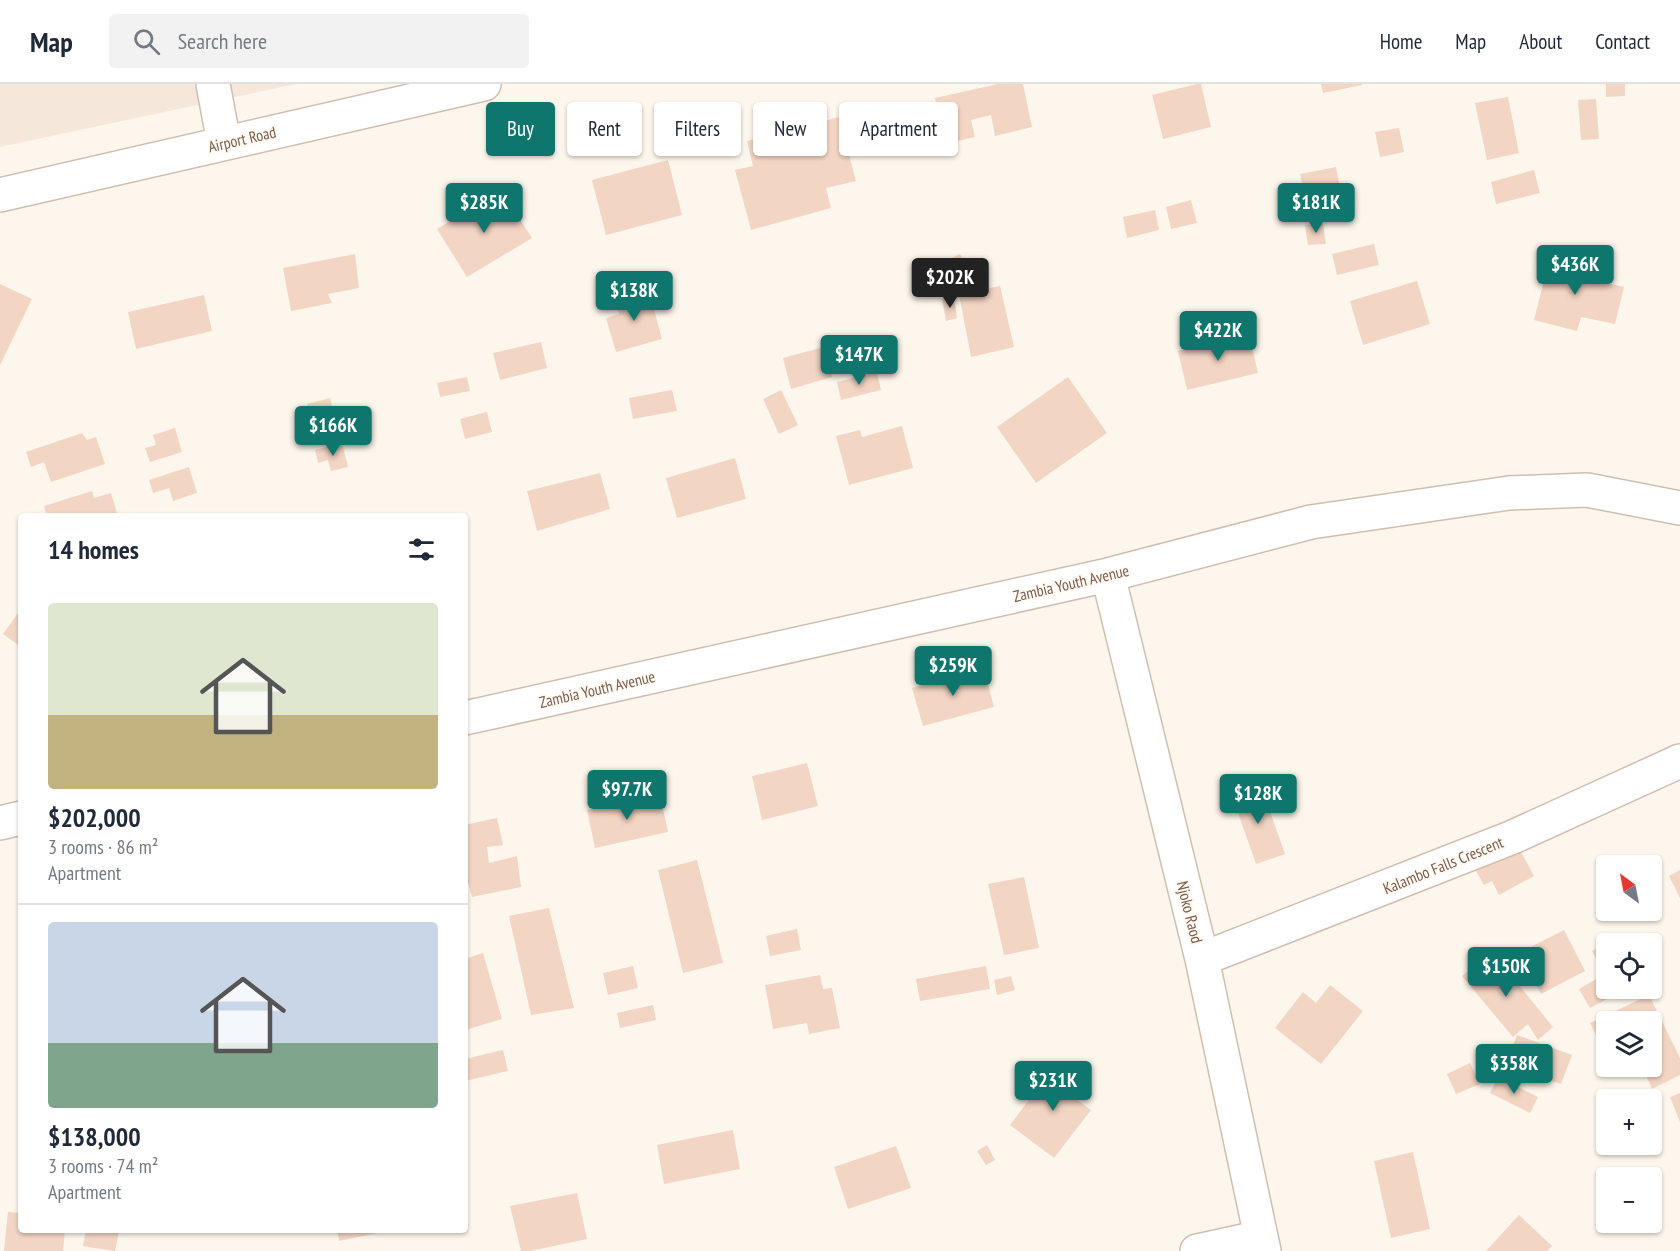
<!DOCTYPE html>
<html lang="en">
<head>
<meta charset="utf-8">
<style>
	:root { --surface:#fff; --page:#f2f2f3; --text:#1f2937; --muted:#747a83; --line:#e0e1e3; --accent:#0f766e }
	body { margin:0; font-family:"PT Sans Narrow",sans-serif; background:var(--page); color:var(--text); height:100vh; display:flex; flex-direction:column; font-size:22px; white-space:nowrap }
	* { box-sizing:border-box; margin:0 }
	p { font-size:20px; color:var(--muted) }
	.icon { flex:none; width:33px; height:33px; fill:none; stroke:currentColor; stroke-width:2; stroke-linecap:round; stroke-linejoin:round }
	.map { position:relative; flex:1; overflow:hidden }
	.side { position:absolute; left:18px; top:429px; width:450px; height:720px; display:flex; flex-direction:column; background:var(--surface); border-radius:6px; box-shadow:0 2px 4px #0004 }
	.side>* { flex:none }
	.banner { position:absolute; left:486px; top:18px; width:570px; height:54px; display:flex; gap:12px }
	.needle { width:39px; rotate:328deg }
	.tools { position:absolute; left:1596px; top:771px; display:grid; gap:12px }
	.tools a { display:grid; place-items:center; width:66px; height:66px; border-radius:6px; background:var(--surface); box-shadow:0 2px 4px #0004; font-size:30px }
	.price { position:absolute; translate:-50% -51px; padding:0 14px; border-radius:6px; background:var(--accent); color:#fff; font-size:20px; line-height:39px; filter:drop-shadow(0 2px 3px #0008) }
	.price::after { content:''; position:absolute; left:50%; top:36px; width:18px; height:14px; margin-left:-9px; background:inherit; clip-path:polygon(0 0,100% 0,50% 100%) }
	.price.on { background:#222; color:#fff }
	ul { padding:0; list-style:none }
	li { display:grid; align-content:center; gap:12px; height:318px; padding:0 30px }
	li+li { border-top:2px solid var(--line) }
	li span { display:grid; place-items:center; height:186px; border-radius:6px; color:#555 }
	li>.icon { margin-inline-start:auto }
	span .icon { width:108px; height:108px; fill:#fffc; stroke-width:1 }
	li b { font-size:26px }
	h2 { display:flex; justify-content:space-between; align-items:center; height:72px; padding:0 30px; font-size:26px }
	.tag { padding:0 21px; border-radius:6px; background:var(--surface); box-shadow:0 2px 4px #0004; font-size:21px; line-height:54px }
	.tag.on { background:var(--accent); color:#fff }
	header { display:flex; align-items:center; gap:36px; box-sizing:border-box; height:84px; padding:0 30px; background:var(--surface); border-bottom:2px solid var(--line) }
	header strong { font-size:28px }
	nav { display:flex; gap:33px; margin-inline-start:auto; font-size:21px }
	.search { width:420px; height:54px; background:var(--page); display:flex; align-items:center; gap:15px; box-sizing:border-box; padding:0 21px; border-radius:6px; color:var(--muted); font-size:22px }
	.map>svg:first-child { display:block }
	.residential { fill:#f5e8da }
	.building { fill:#f3d5c3 }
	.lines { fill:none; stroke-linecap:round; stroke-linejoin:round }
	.minor-casing { stroke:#d1beb0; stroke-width:36 }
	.tertiary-casing { stroke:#d1beb0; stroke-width:36 }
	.minor { stroke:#fff; stroke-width:33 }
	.tertiary { stroke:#fff; stroke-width:33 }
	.labels { text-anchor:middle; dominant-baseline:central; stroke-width:4.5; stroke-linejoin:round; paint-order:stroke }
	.street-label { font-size:16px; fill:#7a5c4d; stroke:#fffaf3 }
</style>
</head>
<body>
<header>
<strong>Map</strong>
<div class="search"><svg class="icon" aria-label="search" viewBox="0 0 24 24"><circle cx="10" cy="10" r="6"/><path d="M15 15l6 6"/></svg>Search here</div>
<nav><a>Home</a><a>Map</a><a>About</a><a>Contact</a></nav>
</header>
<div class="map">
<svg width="1680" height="1167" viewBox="0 0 1680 1167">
	<rect width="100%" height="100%" fill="#fdf6ec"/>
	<path class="residential" d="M0 0H296L0 63Z"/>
	<path class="building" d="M998 0H1023L1032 43 995 52 991 31 971 36 975 53 945 60 935 14Z
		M1197 0H1201L1211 43 1163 55 1152 11Z
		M1321 0H1362V1L1323 9Z
		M1606 0H1625V12L1606 13Z
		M1508 13 1519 69 1487 76 1475 19Z
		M1596 15 1599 55 1581 56 1578 16Z
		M839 33 856 97 826 104 831 124 751 146 735 86 753 82 747 57Z
		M1399 44 1404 68 1380 73 1375 48Z
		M668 76 682 131 606 151 592 96Z
		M1336 83 1341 109 1306 117 1300 90Z
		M1534 86 1540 109 1496 120 1491 98Z
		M501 107 532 154 467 193 437 145Z
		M1191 116 1197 139 1171 145 1166 123Z
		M1155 126 1159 146 1127 154 1123 133Z
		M1323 140 1326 160 1308 161 1305 141Z
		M1374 160 1379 181 1337 191 1332 170Z
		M1551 169 1585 177 1581 193 1624 203 1615 240 1581 233 1577 247 1534 236Z
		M355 170 359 204 328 210 332 219 291 227 283 184Z
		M960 170 968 187 945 198 937 181Z
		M1417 197 1430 240 1363 261 1350 217Z
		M0 200 32 215 0 281Z
		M1000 202 1014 263 971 273 959 210Z
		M649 207 662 255 616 268 606 234 619 230 615 216Z
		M204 211 212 247 136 265 128 228Z
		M954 213 957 234 946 237 942 215Z
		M1249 250 1258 289 1187 306 1178 267Z
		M541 258 547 284 500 296 493 269Z
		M824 263 832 293 791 305 783 274Z
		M877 288 881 306 841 316 837 298Z
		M467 293 470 307 440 313 437 299Z
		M1068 293 1107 349 1036 399 997 343Z
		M672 306 677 327 633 335 629 314Z
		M781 306 798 341 779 350 763 315Z
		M330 314 335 333 302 342 299 329 309 327 307 320Z
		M487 328 492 348 465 355 460 335Z
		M902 342 913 384 849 401 836 352 860 346 862 353Z
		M175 344 182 368 150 378 145 364 156 361 153 351Z
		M82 349 87 356 96 353 105 380 51 398 44 378 31 383 26 368Z
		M342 359 348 383 331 387 328 376 318 379 315 366Z
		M735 374 746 415 677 434 666 394Z
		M189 383 197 409 173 417 169 404 153 409 149 396Z
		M600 389 610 425 537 447 527 407Z
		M92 407 94 414 111 409 118 432H47L44 422Z
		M21 525V563L3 550Z
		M984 585 994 623 923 642 912 604Z
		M807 679 818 722 762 736 752 692Z
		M1261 702 1285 770 1256 780 1232 712Z
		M660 711 668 748 595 764 587 726Z
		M497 734 503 761 487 763 489 779 517 772 521 803 472 813 465 787V741Z
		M1515 757 1534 792 1499 811 1492 797 1484 801 1472 780Z
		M697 776 723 879 683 889 658 786Z
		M1680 786V814L1669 792Z
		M1024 793 1039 864 1004 871 988 800Z
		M549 824 574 924 531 931 509 832Z
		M797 845 801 866 770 872 766 852Z
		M1564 846 1585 887 1541 910 1519 869Z
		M1616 854 1620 860H1606V893L1592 867Z
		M1492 868 1553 943 1538 956 1528 940 1513 953 1462 892Z
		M483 869 502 935 465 946V875Z
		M633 882 638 904 608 911 603 889Z
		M986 882 990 905 920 917 916 895Z
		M820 891 823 905 832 904 840 944 809 950 807 939 773 945 765 901Z
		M1011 892 1015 906 997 911 994 896Z
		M1598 894 1609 914 1590 924 1579 905Z
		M1330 901 1363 927 1321 980 1275 944 1303 908 1316 919Z
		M1612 904H1639L1618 916Z
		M1649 911 1680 974V991L1652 1005 1642 982H1652V938H1606V963L1603 965 1590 939Z
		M653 921 656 936 620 944 617 929Z
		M1517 951 1572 971 1561 1000 1506 980Z
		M503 966 508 987 465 997V975Z
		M1057 979 1084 999 1073 1013 1091 1026 1054 1074 1010 1041Z
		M1470 979 1480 1000 1456 1010 1447 990Z
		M1498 993 1538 1013 1530 1029 1490 1009Z
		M1680 1009V1038L1670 1013Z
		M733 1046 740 1085 664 1100 657 1061Z
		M987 1061 995 1076 986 1081 977 1067Z
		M896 1062 911 1104 848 1125 834 1083Z
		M1413 1068 1430 1145 1391 1154 1374 1077Z
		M577 1109 587 1155 530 1167H521L510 1122Z
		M8 1128 21 1129V1146H65L63 1167H4Z
		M1519 1131 1552 1162 1547 1167H1486Z
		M86 1146 119 1147 115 1167 83 1162Z
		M337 1146H386L387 1147 339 1157Z"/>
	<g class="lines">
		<g class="minor-casing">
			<path id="minor" d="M213 0 224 59
				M1108 491 1202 875 1264 1167
				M465 634 1108 491 1311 438 1509 409 1587 406 1680 424
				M0 739 21 734
				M1202 875 1513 753 1680 677
				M1197 1167 1261 1153"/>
		</g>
		<g class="tertiary-casing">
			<path id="tertiary" d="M0 111 484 0"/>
		</g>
		<use href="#minor" class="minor"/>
		<use href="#tertiary" class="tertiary"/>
	</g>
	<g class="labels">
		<g class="street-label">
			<text transform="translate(242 55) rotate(-13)">Airport Road</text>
			<text transform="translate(1071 499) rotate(-13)">Zambia Youth Avenue</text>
			<text transform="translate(597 605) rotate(-13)">Zambia Youth Avenue</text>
			<text transform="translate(1443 781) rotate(-22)">Kalambo Falls Crescent</text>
			<text transform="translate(1190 828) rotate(76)">Njoko Raod</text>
		</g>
	</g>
</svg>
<div class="tools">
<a><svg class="needle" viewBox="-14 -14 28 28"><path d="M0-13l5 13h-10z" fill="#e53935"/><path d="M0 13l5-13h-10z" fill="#747a83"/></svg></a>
<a><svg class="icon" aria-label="locate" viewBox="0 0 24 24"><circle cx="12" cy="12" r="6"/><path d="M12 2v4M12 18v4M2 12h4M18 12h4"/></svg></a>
<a><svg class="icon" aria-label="layers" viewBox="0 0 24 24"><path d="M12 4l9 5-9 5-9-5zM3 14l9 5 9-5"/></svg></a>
<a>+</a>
<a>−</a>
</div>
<b class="price" style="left:484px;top:150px">$285K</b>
<b class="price" style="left:1316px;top:150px">$181K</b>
<b class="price" style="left:1575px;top:212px">$436K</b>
<b class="price on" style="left:950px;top:225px">$202K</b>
<b class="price" style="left:634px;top:238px">$138K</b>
<b class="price" style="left:1218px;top:278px">$422K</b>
<b class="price" style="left:859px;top:302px">$147K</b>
<b class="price" style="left:333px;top:373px">$166K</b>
<b class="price" style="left:953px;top:613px">$259K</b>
<b class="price" style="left:627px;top:737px">$97.7K</b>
<b class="price" style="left:1258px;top:741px">$128K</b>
<b class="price" style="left:1506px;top:914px">$150K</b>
<b class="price" style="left:1514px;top:1011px">$358K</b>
<b class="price" style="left:1053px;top:1028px">$231K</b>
<div class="banner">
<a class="tag on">Buy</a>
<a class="tag">Rent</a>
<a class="tag">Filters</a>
<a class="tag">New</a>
<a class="tag">Apartment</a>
</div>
<section class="side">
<h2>14 homes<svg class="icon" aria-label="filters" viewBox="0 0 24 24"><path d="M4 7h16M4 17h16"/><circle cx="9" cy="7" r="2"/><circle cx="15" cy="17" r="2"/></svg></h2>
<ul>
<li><span style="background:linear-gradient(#dfe7d0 60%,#c2b280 0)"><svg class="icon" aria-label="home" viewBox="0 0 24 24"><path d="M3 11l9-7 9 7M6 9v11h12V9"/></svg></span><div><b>$202,000</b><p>3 rooms · 86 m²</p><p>Apartment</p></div></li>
<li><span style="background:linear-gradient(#c9d6e8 65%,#7fa58c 0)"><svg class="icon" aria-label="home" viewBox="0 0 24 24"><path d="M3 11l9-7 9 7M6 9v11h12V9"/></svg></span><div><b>$138,000</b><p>3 rooms · 74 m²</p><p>Apartment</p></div></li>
</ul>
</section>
</div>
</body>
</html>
